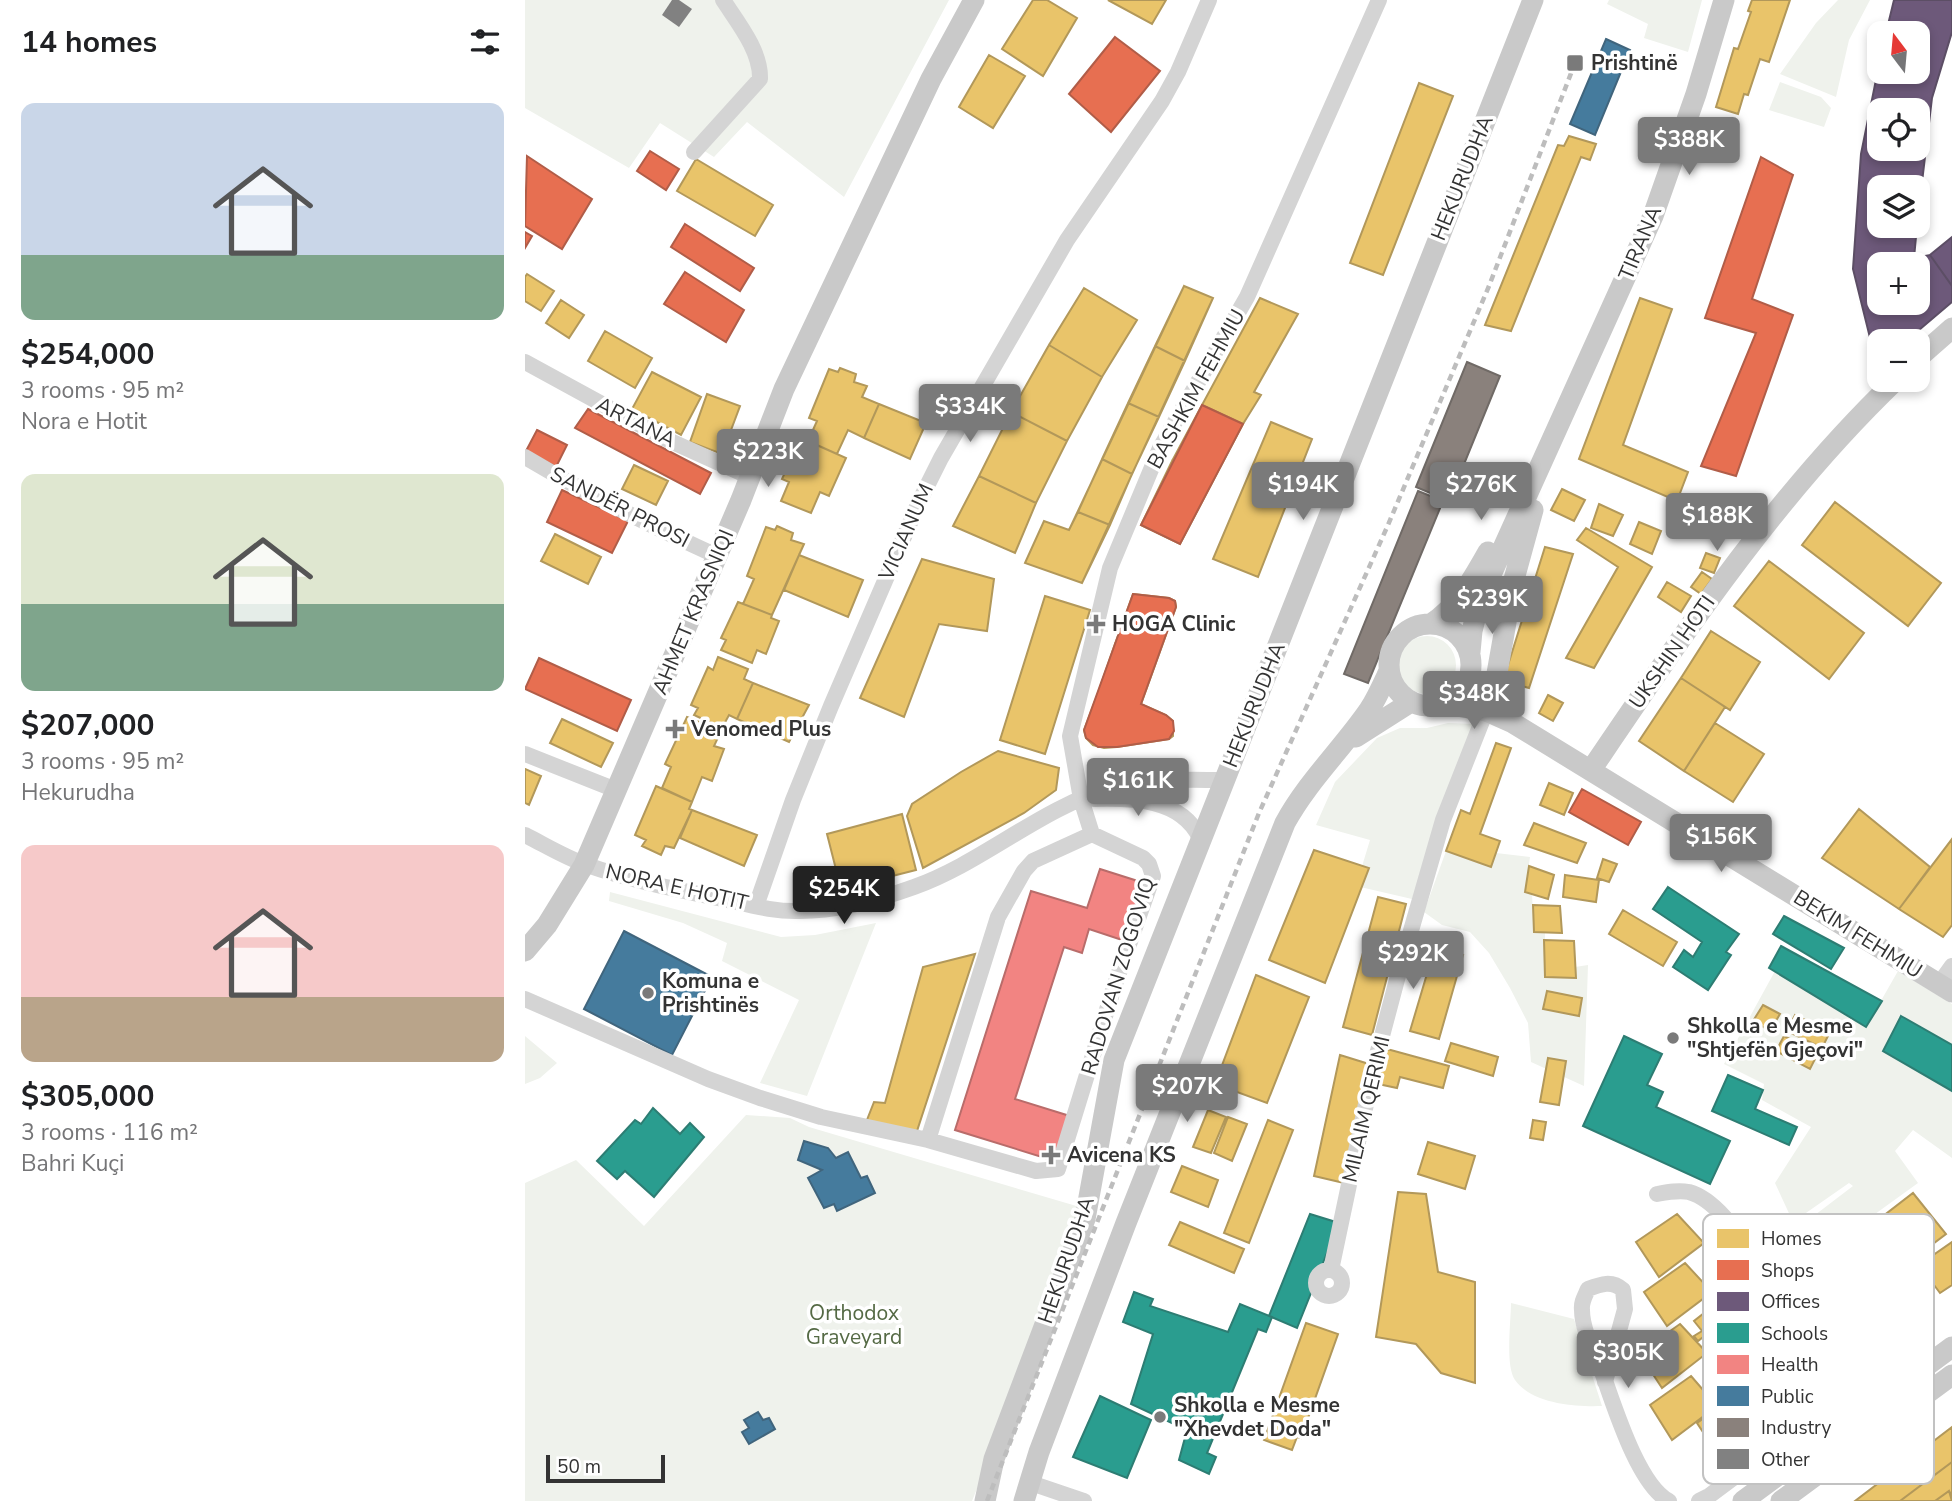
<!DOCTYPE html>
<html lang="en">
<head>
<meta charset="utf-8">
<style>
	:root { --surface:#fff; --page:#f2f2f2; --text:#202124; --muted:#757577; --accent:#7a7a7a }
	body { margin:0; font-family:"Nunito Sans",sans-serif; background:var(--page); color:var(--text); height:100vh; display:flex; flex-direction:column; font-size:26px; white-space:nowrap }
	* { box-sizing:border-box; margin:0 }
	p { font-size:23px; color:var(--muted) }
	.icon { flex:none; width:38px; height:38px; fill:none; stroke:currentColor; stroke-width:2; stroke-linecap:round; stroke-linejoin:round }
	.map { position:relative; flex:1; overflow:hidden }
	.sheet { display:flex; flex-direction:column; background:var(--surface); width:525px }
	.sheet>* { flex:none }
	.needle { width:46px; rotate:344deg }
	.controls { position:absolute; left:1342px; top:21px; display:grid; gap:14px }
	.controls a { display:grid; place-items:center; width:63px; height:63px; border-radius:14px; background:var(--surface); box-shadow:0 4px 10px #0003; font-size:35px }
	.scale { position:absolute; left:21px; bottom:18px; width:119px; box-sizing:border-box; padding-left:7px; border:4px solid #333; border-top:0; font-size:19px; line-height:24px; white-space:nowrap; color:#333; -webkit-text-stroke:5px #fff; paint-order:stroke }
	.price { position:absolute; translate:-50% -60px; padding:0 16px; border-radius:7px; background:var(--accent); color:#fff; font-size:23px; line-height:46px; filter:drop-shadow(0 2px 4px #0008) }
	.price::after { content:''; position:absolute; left:50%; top:42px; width:21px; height:16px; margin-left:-10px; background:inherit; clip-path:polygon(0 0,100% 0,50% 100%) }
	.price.selected { background:#222; color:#fff }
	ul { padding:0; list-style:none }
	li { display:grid; align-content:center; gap:14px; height:371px; padding:0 21px }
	li span { display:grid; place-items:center; height:217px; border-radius:14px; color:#555 }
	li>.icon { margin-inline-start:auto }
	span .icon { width:126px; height:126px; fill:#fffc; stroke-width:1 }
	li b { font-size:30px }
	h2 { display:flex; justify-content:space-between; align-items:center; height:84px; padding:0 21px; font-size:30px }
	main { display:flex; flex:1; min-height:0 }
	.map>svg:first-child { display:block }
	.green { fill:#eff2ec }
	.homes { fill:#e9c46a; stroke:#b2985a; stroke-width:2 }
	.shops { fill:#e76f51; stroke:#b15d48; stroke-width:2 }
	.offices { fill:#6d597a; stroke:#5c4e65; stroke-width:2; fill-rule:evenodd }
	.schools { fill:#2a9d8f; stroke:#2d7d73; stroke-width:2 }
	.health { fill:#f28482; stroke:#b96c6a; stroke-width:2 }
	.public { fill:#457b9d; stroke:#40657d; stroke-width:2 }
	.industry { fill:#8a817c; stroke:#706a66; stroke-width:2 }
	.building { fill:#818181 }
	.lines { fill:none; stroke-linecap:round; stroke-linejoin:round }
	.minor { stroke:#d4d4d4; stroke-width:16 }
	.major { stroke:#c9c9c9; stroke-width:21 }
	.rail { stroke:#bdbdbd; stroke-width:4.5; stroke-dasharray:7 5; stroke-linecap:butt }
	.poi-dot { fill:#7a7a7a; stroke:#fff; stroke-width:2.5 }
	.labels { text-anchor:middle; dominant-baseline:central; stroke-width:7; stroke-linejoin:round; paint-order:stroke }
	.poi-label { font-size:21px; font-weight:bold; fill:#333; stroke:#fff; text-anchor:start }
	.street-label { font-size:21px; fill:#333; stroke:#fff }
	.park-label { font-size:21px; fill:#556a45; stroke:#fff }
	.key { fill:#fff; stroke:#c2c2c2; stroke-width:2 }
	.key-label { font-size:19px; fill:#333 }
</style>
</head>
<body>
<main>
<section class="sheet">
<h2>14 homes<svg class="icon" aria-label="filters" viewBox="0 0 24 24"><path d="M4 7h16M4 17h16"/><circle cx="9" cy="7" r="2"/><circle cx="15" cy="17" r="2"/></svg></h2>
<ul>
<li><span style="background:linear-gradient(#c9d6e8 70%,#7fa58c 0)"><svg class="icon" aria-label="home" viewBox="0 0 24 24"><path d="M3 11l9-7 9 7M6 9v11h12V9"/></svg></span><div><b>$254,000</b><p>3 rooms · 95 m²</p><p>Nora e Hotit</p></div></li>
<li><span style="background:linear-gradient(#dfe7d0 60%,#7fa58c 0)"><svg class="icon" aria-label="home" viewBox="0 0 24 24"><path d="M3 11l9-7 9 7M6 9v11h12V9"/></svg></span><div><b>$207,000</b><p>3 rooms · 95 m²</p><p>Hekurudha</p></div></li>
<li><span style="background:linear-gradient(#f6c9c9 70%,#b9a48a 0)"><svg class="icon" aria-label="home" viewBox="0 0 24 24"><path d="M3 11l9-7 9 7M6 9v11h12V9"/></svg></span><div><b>$305,000</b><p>3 rooms · 116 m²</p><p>Bahri Kuçi</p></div></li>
</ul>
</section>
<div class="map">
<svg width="1427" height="1501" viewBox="0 0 1427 1501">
	<rect width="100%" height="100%" fill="#fff"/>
	<path class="green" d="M0 0H424L319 197 222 122 189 157 135 123 104 168 0 108Z
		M1084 0H1177L1163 52 1119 38 1123 24 1082 4Z
		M1313 0H1345L1324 40 1311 97 1255 74 1291 23Z
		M1255 82 1296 97 1306 108 1299 127 1244 110Z
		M873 665a29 29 0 1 1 58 0a29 29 0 1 1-58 0Z
		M923 723 949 724 887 899 831 886 845 840 791 825 810 782 852 738 875 728H902Z
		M921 851 966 867 971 853 1005 857 1000 892 1007 894 1009 932 1020 933V976L1050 978V967L1063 965 1059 1086 1006 1062 1003 1023 985 988 964 953 945 932 917 925 899 912Z
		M85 892 256 937 290 935 351 923 282 1096 235 1083 274 1000 197 961 202 943 158 923 84 901Z
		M1250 971 1341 1027 1373 971 1427 1004V1158L1388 1130 1370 1151 1393 1183 1285 1261 1265 1234 1328 1186 1324 1183 1268 1222 1250 1183 1286 1127 1237 1100 1239 1084 1199 1064Z
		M0 1036 32 1063 15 1078 0 1084Z
		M221 1115 265 1118 284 1127 565 1210 447 1501H0V1183L51 1160 119 1226Z
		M986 1303 1049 1319 1077 1406C1051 1407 1007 1404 990 1380 980 1366 986 1320 986 1303Z"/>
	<path class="homes" d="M508 0H522L552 18 518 76 477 49Z
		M583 0H641L627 24Z
		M1227 0H1265L1244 62 1235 59 1223 95 1219 94 1213 114 1191 107 1209 48 1213 49 1226 12 1223 11Z
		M464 55 500 76 468 128 434 107Z
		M894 83 928 96 858 275 825 263Z
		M1044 136 1071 144 1065 160 1056 157 986 331 960 325 1033 145 1039 146Z
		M171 159 248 205 230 236 152 191Z
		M2 274 29 291 16 311 0 301V277Z
		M659 286 688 298 557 583 500 563 519 521 544 530Z
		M659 286 688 298 660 361 630 346Z
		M559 288 612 320 577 377 524 345Z
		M735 298 773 314 729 392 736 395 718 424 677 405Z
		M1115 298 1147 309 1098 445 1163 472 1152 501 1054 459Z
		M36 300 59 315 44 338 21 323Z
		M80 331 127 358 110 388 63 361Z
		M524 345 577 377 542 441 486 412Z
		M630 346 660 361 634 417 603 403Z
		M315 368 331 374 329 382 342 386 337 397 354 404 339 438 323 430 312 454 283 441 292 421 284 418 304 369 313 372Z
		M127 372 176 397 156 435 107 409Z
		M182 394 215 406 197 454 165 442Z
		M603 403 634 417 607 474 577 459Z
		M354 404 401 423 385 459 339 438Z
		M677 405 718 424 688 481 647 461Z
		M486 412 542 441 511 503 454 476Z
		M746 422 787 439 733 577 688 559Z
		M276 438 321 458 304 496 295 492 286 513 256 501 264 482 257 479Z
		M577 459 607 474 585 525 553 512Z
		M647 461 688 481 655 544 616 525Z
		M109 465 143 481 131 505 97 489Z
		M454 476 511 503 490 553 428 526Z
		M1037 489 1060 500 1049 521 1026 510Z
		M1310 502 1416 583 1383 626 1277 545Z
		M1074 504 1098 515 1088 536 1066 528Z
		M553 512 585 525 557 583 500 563 519 521 544 530Z
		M1114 522 1136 531 1127 554 1105 544Z
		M252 526 268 533 266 540 279 544 247 615 218 604 229 579 222 576 241 527 250 530Z
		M1061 528 1127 567 1069 668 1041 658 1093 567 1052 540Z
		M30 534 76 557 63 584 16 561Z
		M1020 547 1048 554 1004 688 978 681Z
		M1181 553 1195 558 1189 573 1175 568Z
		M274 555 338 580 323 617 259 590Z
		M397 559 469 579 462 631 414 624 379 717 335 698Z
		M1244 561 1339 633 1304 679 1209 606Z
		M1177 572 1187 579 1176 594 1166 587Z
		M1142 582 1166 596 1156 612 1133 597Z
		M608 594 644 598 650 601 651 607 633 657 590 644Z
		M520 596 565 610 520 754 475 740Z
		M213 602 247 615 246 618 254 621 241 654 232 650 227 663 196 650 201 640 196 638Z
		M1186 631 1235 662 1205 710 1156 678Z
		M590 644 633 657 616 704 573 693Z
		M193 657 223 669 219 679 228 683 212 719 204 715 197 728 169 715 173 708 166 705 183 667 188 670Z
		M1156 678 1200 707 1159 771 1114 741Z
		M228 683 284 705 264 742 212 719Z
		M573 693 616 704 641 715 648 721V736L644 739 592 747 579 748 568 745 561 738 559 730Z
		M1023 695 1038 703 1028 721 1014 713Z
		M162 717 196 731 189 746 199 749 187 781 177 777 167 802 137 788 146 767 140 764Z
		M37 719 88 743 76 767 25 743Z
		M1190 723 1239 754 1208 802 1159 771Z
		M971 743 986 748 955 834 975 841 966 867 921 851 936 810 945 814Z
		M473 751 534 768 531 790 499 813 398 868 382 816 387 804 436 772Z
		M0 769 16 776 4 805 0 803Z
		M1024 783 1048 793 1039 815 1015 805Z
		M131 786 167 802 164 809 167 810 149 848 140 846 136 855 117 846 121 840 110 835Z
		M1334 809 1405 867 1374 909 1297 858Z
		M167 810 232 835 219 866 155 838Z
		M377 814 391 870 316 889 302 834Z
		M1009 823 1061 843 1052 863 999 845Z
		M1427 839V925L1418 937 1374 909Z
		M789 850 844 868 800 983 744 960Z
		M1078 859 1092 864 1084 882 1072 878Z
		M1004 866 1029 875 1023 899 1000 892Z
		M1040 875 1074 880 1071 902 1038 897Z
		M853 897 881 904 847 1035 818 1027Z
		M1008 905 1035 906 1037 933 1009 932Z
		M1098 910 1152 942 1138 966 1084 934Z
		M1019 940 1049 941 1051 978 1020 977Z
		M910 947 938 955 914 1039 885 1031Z
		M450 954 390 1137 340 1125 349 1102 360 1103 398 967Z
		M731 975 784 997 742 1103 690 1084Z
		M1022 991 1057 998 1054 1016 1018 1009Z
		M1238 1005 1255 1014 1245 1031 1228 1021Z
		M1270 1015 1305 1032 1297 1048 1262 1031Z
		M1259 1036 1293 1053 1285 1069 1251 1051Z
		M926 1043 973 1057 968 1076 920 1061Z
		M862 1049 924 1066 918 1088 875 1077 872 1088 853 1084Z
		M815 1055 844 1064 819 1183 789 1176Z
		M1023 1058 1041 1061 1034 1105 1015 1102Z
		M683 1110 701 1117 686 1153 668 1147Z
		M703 1117 722 1124 707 1161 689 1153Z
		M743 1120 768 1130 724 1243 699 1233Z
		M1008 1120 1021 1122 1018 1140 1005 1138Z
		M903 1142 950 1156 940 1189 893 1174Z
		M657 1166 693 1180 683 1207 646 1192Z
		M873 1192 901 1194 913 1272 950 1282V1383L916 1373 891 1344 851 1337Z
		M1388 1193 1421 1234 1363 1278 1331 1237Z
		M1152 1214 1179 1243 1134 1277 1111 1242Z
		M655 1222 719 1249 709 1273 644 1245Z
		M1427 1242V1285L1415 1293 1394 1265Z
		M1160 1263 1187 1292 1142 1326 1119 1292Z
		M1183 1310 1204 1338 1192 1347 1182 1334 1173 1341 1169 1336 1177 1331 1169 1321Z
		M781 1323 813 1334 776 1438 772 1437 767 1450 739 1440Z
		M1155 1324 1182 1353 1137 1388 1114 1353Z
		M1166 1376 1192 1406 1147 1440 1125 1405Z
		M1213 1394 1240 1424 1195 1458 1172 1423Z
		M1427 1427V1462L1375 1501H1330Z
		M1427 1462V1496L1424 1491 1410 1501H1375Z
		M1424 1491 1427 1501H1410Z"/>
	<path class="shops" d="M590 37 635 71 586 132 544 94Z
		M125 151 154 169 141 190 112 171Z
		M2 156 67 199 37 249 0 226Z
		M1236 157 1268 175 1227 299 1268 315 1211 476 1176 466 1231 333 1180 318Z
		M160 224 229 268 215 291 146 247Z
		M0 232 7 236 0 248Z
		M160 272 219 310 201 342 139 304Z
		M677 405 718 424 655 544 616 525Z
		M63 409 186 473 175 494 50 428Z
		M12 430 42 445 31 467 1 451Z
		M37 490 103 521 87 553 22 522Z
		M608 594 644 598 650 601 651 607 616 704 641 715 648 721 649 731 644 739 592 747H573L561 738 559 730Z
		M14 658 106 700 92 731 0 689Z
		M1057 789 1116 822 1103 845 1044 812Z"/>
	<path class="offices" d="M1369 0H1427V32L1407 98 1393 216V187H1354V226H1392L1389 258 1405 255 1427 286V302L1381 341H1354V363L1352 366 1328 269 1336 154 1354 65V72H1393V33H1361ZM1354 110H1393V149H1354ZM1354 264H1393V303H1354Z
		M1427 237V286L1405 255Z"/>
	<path class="schools" d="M1143 887 1214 934 1201 952 1206 955 1183 990 1148 967 1159 950 1168 957 1177 942 1128 909Z
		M1259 916 1319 948 1306 969 1248 934Z
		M1256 946 1357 1001 1341 1027 1244 968Z
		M1376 1016 1427 1045V1091L1358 1051Z
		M1099 1036 1137 1054 1122 1085 1138 1092 1131 1107 1205 1141 1185 1184 1058 1126Z
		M1203 1075 1238 1090 1230 1109 1272 1127 1264 1145 1187 1111Z
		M128 1108 155 1134 165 1123 179 1137 129 1197 100 1171 92 1179 72 1161 110 1120 116 1124Z
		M785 1214 814 1223 772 1328 744 1316Z
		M609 1292 628 1299 625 1306 703 1332 715 1304 747 1317 741 1332 733 1329 682 1453 691 1457 684 1474 654 1460 662 1430 606 1404 628 1334 598 1322Z
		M575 1396 626 1420 602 1478 548 1457Z"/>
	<path class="health" d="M575 869 619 883 600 941 564 929 557 953 539 947 490 1099 548 1117 533 1162 430 1130 506 891 562 908Z"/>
	<path class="public" d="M1081 39 1105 50 1070 135 1045 124Z
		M99 931 187 977 147 1055 59 1009Z
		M279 1141 303 1148 311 1158 323 1152 336 1178 342 1176 350 1193 312 1211 309 1204 299 1208 283 1178 297 1170 273 1160Z
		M233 1412 238 1420 244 1418 250 1429 224 1444 217 1432 224 1428 219 1420Z"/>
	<path class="industry" d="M942 362 975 376 924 501 891 487Z
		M893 491 918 501 843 683 819 674Z"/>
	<path class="building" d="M147 0H154L167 9 154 27 137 15Z"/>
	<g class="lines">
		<path class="minor" d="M169 152 235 79C236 51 213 23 198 0
			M0 362 141 439 225 477
			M0 457C62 494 126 526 192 556
			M0 754 91 790
			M569 799C607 798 656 798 675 838
			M567 834 556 799 545 736 585 568 635 448 722 297 854 0
			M0 835C20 845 41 858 62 865 107 881 155 890 202 900 225 905 250 912 275 911 313 911 353 900 389 887 459 862 515 808 588 787 623 778 663 780 699 780
			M231 906 268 800 306 706 394 502 416 458 542 240 637 101 653 72 684 0
			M1414 984 1427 966
			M0 999 183 1079 235 1098 296 1117 403 1140 511 1171 533 1169 589 987 628 876 624 864 618 858 567 834 508 861 499 871 473 917 403 1140
			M1132 1194C1143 1192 1153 1190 1164 1192 1186 1198 1216 1231 1221 1254 1230 1293 1226 1332 1242 1370 1254 1399 1275 1422 1293 1447
			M791 1283a13 13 0 1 1 26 0a13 13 0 1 1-26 0Z
			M806 1270 849 1066 874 972 918 820 961 711
			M1080 1382 1100 1309 1098 1290C1087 1280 1076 1284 1063 1289 1060 1296 1056 1302 1057 1310 1057 1330 1070 1354 1077 1372 1089 1405 1113 1485 1144 1501
			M503 1482 559 1501
			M1174 1501 1184 1496 1278 1426"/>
		<path class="major" d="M1393 358 1427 328
			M864 665a41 41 0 1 1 82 0a41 41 0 1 1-82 0Z
			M906 624C934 605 947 580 963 552
			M945 652 947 631 955 599 1128 216 1171 94 1199 0
			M920 704 961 711 988 723 1427 992
			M988 723C978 708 972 697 971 679L988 583 1008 510
			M831 737 886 702
			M1066 770C1159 633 1251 495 1371 380
			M0 951 22 925 59 865 216 500 259 389 406 79 449 0
			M460 1501 469 1459 560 1219 589 1060 1008 0
			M499 1501 514 1452 601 1223 760 823C783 781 817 749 844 710 852 698 858 684 864 671
			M1218 1501 1427 1347
			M1256 1501 1427 1375"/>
		<path class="rail" d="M462 1501 734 813 863 525 964 286 1050 63"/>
	</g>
	<g class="poi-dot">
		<rect x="1041" y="54" width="18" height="18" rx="3.5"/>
		<path d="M567.5 613.5h7v7h7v7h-7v7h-7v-7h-7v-7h7z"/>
		<path d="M146.5 718.5h7v7h7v7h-7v7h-7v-7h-7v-7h7z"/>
		<circle cx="123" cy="993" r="7"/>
		<circle cx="1148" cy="1038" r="7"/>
		<path d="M522.5 1144.5h7v7h7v7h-7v7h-7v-7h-7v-7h7z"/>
		<circle cx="635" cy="1417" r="7"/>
	</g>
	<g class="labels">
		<g class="poi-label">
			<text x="1066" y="63">Prishtinë</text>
			<text x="587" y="624">HOGA Clinic</text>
			<text x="166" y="729">Venomed Plus</text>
			<text x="137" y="981">Komuna e<tspan x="137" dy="24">Prishtinës</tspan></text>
			<text x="1162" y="1026">Shkolla e Mesme<tspan x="1162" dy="24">"Shtjefën Gjeçovi"</tspan></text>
			<text x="542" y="1155">Avicena KS</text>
			<text x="649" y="1405">Shkolla e Mesme<tspan x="649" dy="24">"Xhevdet Doda"</tspan></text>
		</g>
		<g class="street-label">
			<text transform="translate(937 178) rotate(-68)">HEKURUDHA</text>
			<text transform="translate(1115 243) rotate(-67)">TIRANA</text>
			<text transform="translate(671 389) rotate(-61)">BASHKIM FEHMIU</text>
			<text transform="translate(111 422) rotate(27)">ARTANA</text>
			<text transform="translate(95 507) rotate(27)">SANDËR PROSI</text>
			<text transform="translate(381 532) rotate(-66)">VICIANUM</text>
			<text transform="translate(168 612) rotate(-67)">AHMET KRASNIQI</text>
			<text transform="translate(1147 652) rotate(-55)">UKSHIN HOTI</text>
			<text transform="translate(729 705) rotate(-68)">HEKURUDHA</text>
			<text transform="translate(152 887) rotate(13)">NORA E HOTIT</text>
			<text transform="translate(1333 934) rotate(32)">BEKIM FEHMIU</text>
			<text transform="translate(593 976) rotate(-73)">RADOVAN ZOGOVIQ</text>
			<text transform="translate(841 1109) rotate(-77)">MILAIM QERIMI</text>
			<text transform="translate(541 1260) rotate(-71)">HEKURUDHA</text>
		</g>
		<g class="park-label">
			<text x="329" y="1313">Orthodox<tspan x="329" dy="24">Graveyard</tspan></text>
		</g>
	</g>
	<rect x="1178" y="1214" width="231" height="270" rx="10" class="key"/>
	<rect x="1192" y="1229" width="32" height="19" fill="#e9c46a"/>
	<rect x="1192" y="1260" width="32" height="20" fill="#e76f51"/>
	<rect x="1192" y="1292" width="32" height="19" fill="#6d597a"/>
	<rect x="1192" y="1323" width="32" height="20" fill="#2a9d8f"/>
	<rect x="1192" y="1355" width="32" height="19" fill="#f28482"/>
	<rect x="1192" y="1386" width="32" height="20" fill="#457b9d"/>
	<rect x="1192" y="1418" width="32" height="19" fill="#8a817c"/>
	<rect x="1192" y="1449" width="32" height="20" fill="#818181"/>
	<g class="key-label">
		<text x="1236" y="1245">Homes</text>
		<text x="1236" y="1277">Shops</text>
		<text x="1236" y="1308">Offices</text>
		<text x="1236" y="1340">Schools</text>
		<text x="1236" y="1371">Health</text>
		<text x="1236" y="1403">Public</text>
		<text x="1236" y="1434">Industry</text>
		<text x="1236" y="1466">Other</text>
	</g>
</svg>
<div class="controls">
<a><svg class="needle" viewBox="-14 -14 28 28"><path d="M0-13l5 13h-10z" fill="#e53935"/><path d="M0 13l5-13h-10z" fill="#757577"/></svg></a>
<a><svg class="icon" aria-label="locate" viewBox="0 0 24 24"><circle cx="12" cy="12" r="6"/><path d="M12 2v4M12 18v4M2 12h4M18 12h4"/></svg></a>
<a><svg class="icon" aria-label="layers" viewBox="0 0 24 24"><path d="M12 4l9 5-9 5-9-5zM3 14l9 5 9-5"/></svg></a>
<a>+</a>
<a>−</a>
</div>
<div class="scale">50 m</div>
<b class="price" style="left:1164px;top:177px">$388K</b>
<b class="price" style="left:445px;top:444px">$334K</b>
<b class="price" style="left:243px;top:489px">$223K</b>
<b class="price" style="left:778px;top:522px">$194K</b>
<b class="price" style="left:956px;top:522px">$276K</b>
<b class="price" style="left:1192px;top:553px">$188K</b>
<b class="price" style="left:967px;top:636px">$239K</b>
<b class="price" style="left:949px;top:731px">$348K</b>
<b class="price" style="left:613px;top:818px">$161K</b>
<b class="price" style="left:1196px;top:874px">$156K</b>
<b class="price selected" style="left:319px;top:926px">$254K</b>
<b class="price" style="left:888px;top:991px">$292K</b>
<b class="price" style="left:662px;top:1124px">$207K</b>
<b class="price" style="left:1103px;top:1390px">$305K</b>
</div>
</main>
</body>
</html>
